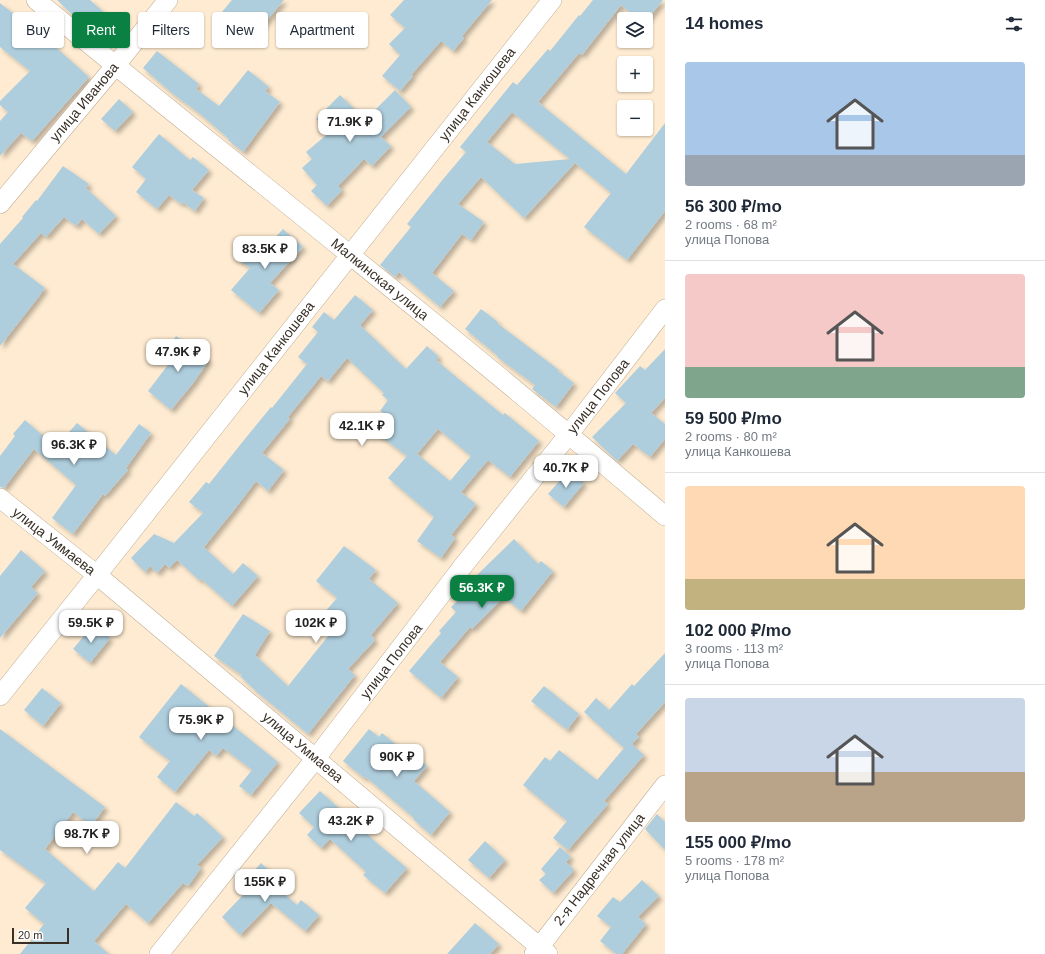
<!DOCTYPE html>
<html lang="en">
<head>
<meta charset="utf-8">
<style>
	:root { --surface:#fff; --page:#f6f6f7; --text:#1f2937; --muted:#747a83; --line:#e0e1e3; --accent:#0b8043 }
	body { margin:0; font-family:Helvetica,sans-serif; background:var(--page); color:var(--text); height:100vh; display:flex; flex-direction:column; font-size:15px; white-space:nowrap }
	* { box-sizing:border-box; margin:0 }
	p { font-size:13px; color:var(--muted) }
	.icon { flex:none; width:22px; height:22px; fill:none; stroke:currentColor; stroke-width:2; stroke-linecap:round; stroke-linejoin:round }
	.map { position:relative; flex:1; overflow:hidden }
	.details { display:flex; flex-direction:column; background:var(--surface); width:380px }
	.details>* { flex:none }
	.guide { position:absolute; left:12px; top:12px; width:380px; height:36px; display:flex; gap:8px }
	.fabs { position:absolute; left:617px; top:12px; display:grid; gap:8px }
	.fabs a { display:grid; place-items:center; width:36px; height:36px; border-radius:4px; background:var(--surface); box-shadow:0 1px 3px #0004; font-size:20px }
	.scale { position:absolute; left:12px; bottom:10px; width:57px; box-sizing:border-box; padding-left:4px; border:2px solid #383027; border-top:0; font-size:11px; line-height:14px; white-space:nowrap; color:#383027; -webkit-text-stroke:3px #fff; paint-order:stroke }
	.price { position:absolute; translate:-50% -34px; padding:0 9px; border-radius:8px; background:#fff; color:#222; font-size:13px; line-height:26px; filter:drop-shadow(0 1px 2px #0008) }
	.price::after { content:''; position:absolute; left:50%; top:24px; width:12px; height:9px; margin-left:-6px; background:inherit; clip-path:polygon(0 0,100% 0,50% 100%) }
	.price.on { background:var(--accent); color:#fff }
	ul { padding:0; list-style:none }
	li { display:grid; align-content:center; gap:8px; height:212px; padding:0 20px }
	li+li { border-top:1px solid var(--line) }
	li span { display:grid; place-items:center; height:124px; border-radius:4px; color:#555 }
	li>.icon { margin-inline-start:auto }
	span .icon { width:72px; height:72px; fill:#fffc; stroke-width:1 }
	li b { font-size:17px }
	h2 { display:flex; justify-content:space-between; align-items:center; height:48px; padding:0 20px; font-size:17px }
	.chip { padding:0 14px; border-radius:4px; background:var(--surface); box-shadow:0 1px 3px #0004; font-size:14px; line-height:36px }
	.chip.on { background:var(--accent); color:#fff }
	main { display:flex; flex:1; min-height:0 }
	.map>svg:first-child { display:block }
	.building { fill:#afcedd; fill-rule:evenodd; filter:url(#shadow) }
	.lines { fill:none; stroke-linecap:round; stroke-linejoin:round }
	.minor-casing { stroke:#c0ae95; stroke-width:20 }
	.minor { stroke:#fff; stroke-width:19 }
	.labels { text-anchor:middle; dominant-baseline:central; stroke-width:3; stroke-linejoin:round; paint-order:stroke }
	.street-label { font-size:14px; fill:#383027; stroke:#fff }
</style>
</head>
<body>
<main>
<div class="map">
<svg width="665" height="954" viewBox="0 0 665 954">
	<defs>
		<filter id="shadow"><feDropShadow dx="3.5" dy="3.5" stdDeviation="2" flood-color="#0004"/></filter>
	</defs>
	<rect width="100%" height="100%" fill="#feebd1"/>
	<path class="building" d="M57 0H90L119 26 104 42 89 30Z
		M232 0H284L251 39 221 13Z
		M404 0H492L462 36 464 38 453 51 441 41 411 75 413 76 400 91 382 76 400 55 389 44 405 28 390 15Z
		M593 0H663L646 21V19H638L621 5 582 55 579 53 538 102 626 174 665 123V211L627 260 584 227 611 193 575 163 524 218 481 177 458 204 484 222 471 240 462 234 432 273 454 291 440 307 399 272 395 277 380 265 411 227 407 224 444 178 466 152 460 147 513 82 517 85 548 49 550 51 579 15 580 16ZM512 112 570 159 515 164 487 142Z
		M0 3 52 44 89 77 32 141 21 133 0 156V121L8 112 0 105V101L30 71 0 47Z
		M157 51 199 84 196 89 219 106 248 70 269 87 265 91 280 102 243 152 228 140 229 139 199 113 173 94 143 68Z
		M395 90 411 107 381 137 391 146 372 166 364 159 338 186 342 190 327 206 311 191 317 185 302 168 312 159 306 152 330 132 316 119 340 95 365 120Z
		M119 99 133 112 115 131 101 119Z
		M159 134 190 160 193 157 209 170 192 190 204 198 195 211 182 202 181 204 169 195 157 209 136 192 146 179 132 167Z
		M63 166 89 184 86 188 116 216 99 234 82 219 76 226 64 217 46 237 41 233 13 264 45 288 37 299 0 346V244L23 218 22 217 36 200 37 201Z
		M283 229 303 247 270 283 279 290 259 313 231 290 250 268 237 259 248 244 260 254Z
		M355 295 373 310 360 325 406 369 427 346 439 357 436 360 455 376 503 415 505 413 539 441 510 477 488 460 461 492 476 504 451 535 455 538 441 558 417 541 434 517 388 478 407 456 376 433 389 416 380 411 388 400 382 395 384 393 347 358 328 381 321 376 288 417 290 419 262 453 284 470 268 491 256 481 234 510 204 547 233 574 243 563 258 576 232 606 201 579 199 580 177 560 169 568 165 564 157 573 150 566 145 572 131 558 154 534 174 543 203 513 189 502 206 482 209 484 244 440 271 407 272 408 307 364 298 357 318 332 312 327 324 312 334 320ZM438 429 471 456 450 481 417 454Z
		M481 309 498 322 497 323 559 370 558 371 574 383 556 407 532 389 535 385 497 357 498 356 465 329Z
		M176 336 209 360 194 382 171 410 148 391 174 357 166 352Z
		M665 349V398L651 413 665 424V439L650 457 633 444 617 461 592 437 626 403 615 393 640 366 645 370Z
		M25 420 56 447 77 423 116 455 139 424 151 433 126 468 128 470 105 496 103 494 73 534 52 518 76 485 34 449 4 488 0 487V456L15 436 13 434Z
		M569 470 584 483 564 507 548 494Z
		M514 539 538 564 541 561 553 571 521 611 504 597 472 629 470 627 440 662 458 677 441 698 409 671 441 633 439 631 456 612 451 607 481 578 477 575Z
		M344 546 376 570 369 579 398 603 371 635 375 640 348 669 355 675 308 734 258 693 240 676 242 675 214 656 243 614 270 631 255 655 288 686 337 625 323 614 337 598 316 581Z
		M21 550 45 571 31 587 38 593 0 638V576Z
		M93 625 110 638 90 663 73 649Z
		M665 653V702L636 734 639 737 632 744 644 755 604 801 608 804 568 850 553 838 567 821 523 785 545 757 550 761 559 750 597 780 624 748 584 712 596 698 609 710 632 684 634 686Z
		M181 684 278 762 251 795 239 786 252 770 223 748 216 756 209 750 175 792 157 777 170 761 139 737Z
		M544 686 579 714 567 730 531 701Z
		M42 688 61 703 43 726 24 710Z
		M0 729 105 807 91 826 73 812 45 849 94 891 118 862 125 868 176 802 194 816 197 813 223 837 197 865 201 868 188 886 183 883 148 923 126 904 94 941 109 954H20L44 924 25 908 46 883 0 850Z
		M369 729 379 737 382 733 404 751 407 748 427 766 414 781 450 812 431 835 413 819 414 818 366 777 364 778 343 761Z
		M320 791 378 844 407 868 385 893 363 875 366 872 330 839 321 848 307 835 314 827 299 813Z
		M657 814 665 822V850L645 829Z
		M485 841 505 860 489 878 468 860Z
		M560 847 571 857 566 862 574 870 553 893 539 880 546 874 541 869Z
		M261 863 273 874 268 880 297 905 301 900 319 915 305 931 271 903 240 935 222 917 244 894 238 889Z
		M642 880 659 896 638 917 646 924 622 954H616L600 941 611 927 597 916 613 897 620 902Z
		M475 923 499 944 490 954H447Z"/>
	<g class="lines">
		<g class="minor-casing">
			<path id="minor" d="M36 0C139 86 246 170 350 255 456 340 561 427 665 516
				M0 204 115 66 168 0
				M0 498 97 575 548 954
				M0 696 97 575 552 0
				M159 954 316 758 463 566 569 434 665 309
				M534 954 665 785"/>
		</g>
		<use href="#minor" class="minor"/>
	</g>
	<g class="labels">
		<g class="street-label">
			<text transform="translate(477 94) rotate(-52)">улица Канкошева</text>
			<text transform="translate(84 102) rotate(-50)">улица Иванова</text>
			<text transform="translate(380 279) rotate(39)">Малкинская улица</text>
			<text transform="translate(276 348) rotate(-52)">улица Канкошева</text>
			<text transform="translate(598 396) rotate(-52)">улица Попова</text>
			<text transform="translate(54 541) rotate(38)">улица Уммаева</text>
			<text transform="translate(391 661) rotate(-52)">улица Попова</text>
			<text transform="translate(303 747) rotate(40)">улица Уммаева</text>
			<text transform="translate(599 869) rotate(-52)">2-я Надречная улица</text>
		</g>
	</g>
</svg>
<div class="fabs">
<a><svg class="icon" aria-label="layers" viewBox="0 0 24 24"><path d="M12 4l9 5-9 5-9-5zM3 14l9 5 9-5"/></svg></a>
<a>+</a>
<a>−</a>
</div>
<div class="scale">20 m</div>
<b class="price" style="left:350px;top:143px">71.9K ₽</b>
<b class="price" style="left:265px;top:270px">83.5K ₽</b>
<b class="price" style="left:178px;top:373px">47.9K ₽</b>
<b class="price" style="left:362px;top:447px">42.1K ₽</b>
<b class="price" style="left:74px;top:466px">96.3K ₽</b>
<b class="price" style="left:566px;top:489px">40.7K ₽</b>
<b class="price on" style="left:482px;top:609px">56.3K ₽</b>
<b class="price" style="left:91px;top:644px">59.5K ₽</b>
<b class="price" style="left:316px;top:644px">102K ₽</b>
<b class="price" style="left:201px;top:741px">75.9K ₽</b>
<b class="price" style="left:397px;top:778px">90K ₽</b>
<b class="price" style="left:351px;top:842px">43.2K ₽</b>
<b class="price" style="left:87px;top:855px">98.7K ₽</b>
<b class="price" style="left:265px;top:903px">155K ₽</b>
<div class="guide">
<a class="chip">Buy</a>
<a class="chip on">Rent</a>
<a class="chip">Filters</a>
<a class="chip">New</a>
<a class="chip">Apartment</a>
</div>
</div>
<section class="details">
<h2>14 homes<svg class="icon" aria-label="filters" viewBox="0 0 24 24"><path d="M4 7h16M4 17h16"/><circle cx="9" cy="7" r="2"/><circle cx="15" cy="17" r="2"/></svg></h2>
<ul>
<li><span style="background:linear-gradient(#a9c7e8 75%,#9aa5b1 0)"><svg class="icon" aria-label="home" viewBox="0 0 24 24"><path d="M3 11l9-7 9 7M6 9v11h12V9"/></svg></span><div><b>56 300 ₽/mo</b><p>2 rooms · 68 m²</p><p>улица Попова</p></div></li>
<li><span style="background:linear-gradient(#f6c9c9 75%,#7fa58c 0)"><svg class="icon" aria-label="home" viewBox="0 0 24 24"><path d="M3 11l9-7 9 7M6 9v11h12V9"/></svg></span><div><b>59 500 ₽/mo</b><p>2 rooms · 80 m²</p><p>улица Канкошева</p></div></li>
<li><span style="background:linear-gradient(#ffd9b3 75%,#c2b280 0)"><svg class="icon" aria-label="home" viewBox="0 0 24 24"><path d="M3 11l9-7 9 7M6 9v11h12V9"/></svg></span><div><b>102 000 ₽/mo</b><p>3 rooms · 113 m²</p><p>улица Попова</p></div></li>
<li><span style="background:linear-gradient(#c9d6e8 60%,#b9a48a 0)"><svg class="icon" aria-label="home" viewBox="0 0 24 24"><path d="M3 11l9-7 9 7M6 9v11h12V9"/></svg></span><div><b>155 000 ₽/mo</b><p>5 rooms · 178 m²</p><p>улица Попова</p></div></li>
</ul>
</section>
</main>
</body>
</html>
